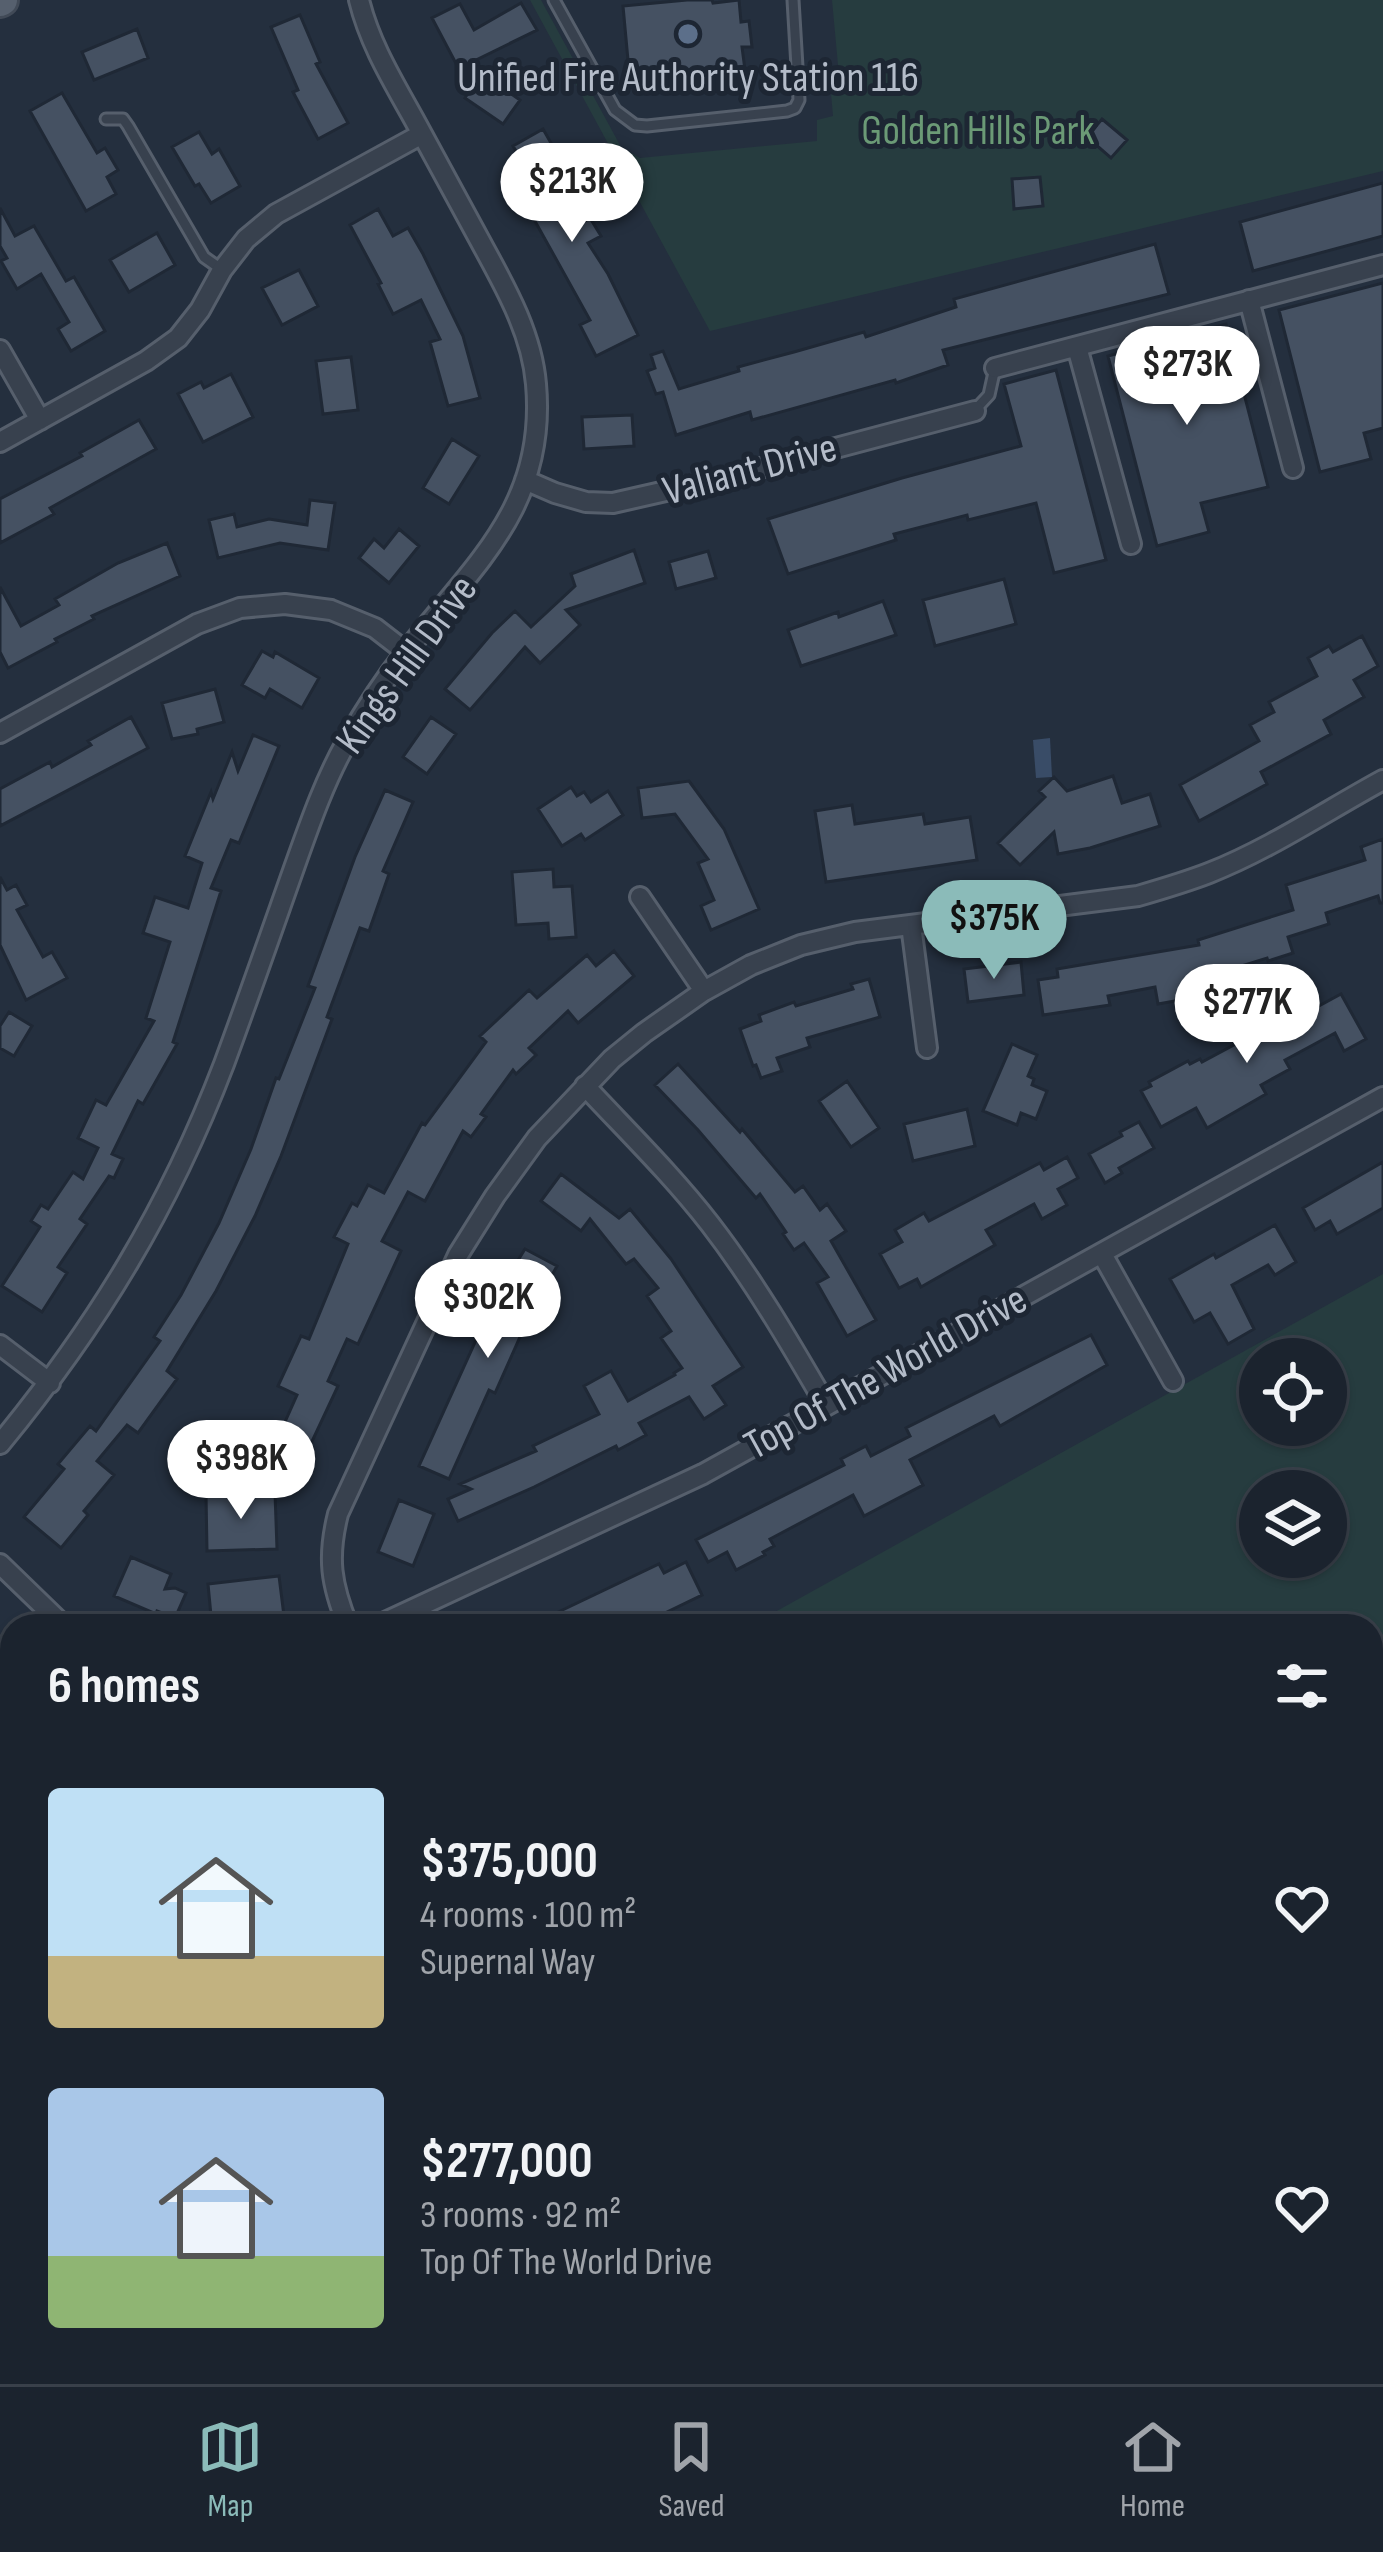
<!DOCTYPE html>
<html lang="en">
<head>
<meta charset="utf-8">
<style>
	:root { --surface:#1b232e; --page:#242b36; --text:#f1f3f6; --muted:#a0a4aa; --line:#39404a; --accent:#8bbbb9 }
	body { margin:0; font-family:"Sofia Sans Condensed",sans-serif; background:var(--page); color:var(--text); height:100vh; display:flex; flex-direction:column; font-size:45px; white-space:nowrap }
	* { box-sizing:border-box; margin:0 }
	p { font-size:39px; color:var(--muted) }
	.icon { flex:none; width:66px; height:66px; fill:none; stroke:currentColor; stroke-width:2; stroke-linecap:round; stroke-linejoin:round }
	.map { position:relative; flex:1; overflow:hidden }
	.panel { position:absolute; left:0px; top:1614px; width:1383px; height:771px; display:flex; flex-direction:column; background:var(--surface); border-radius:36px 36px 0 0; box-shadow:0 3px 9px #0004,0 0 0 3px var(--line) }
	.panel>* { flex:none }
	.fabs { position:absolute; left:1239px; top:1338px; display:grid; gap:24px }
	.fabs a { display:grid; place-items:center; width:108px; height:108px; border-radius:50%; background:var(--surface); box-shadow:0 3px 9px #0004,0 0 0 3px var(--line); font-size:60px }
	.price { position:absolute; translate:-50% -102px; padding:0 27px; border-radius:42px; background:#fff; color:#222; font-size:39px; line-height:78px; filter:drop-shadow(0 3px 6px #0008) }
	.price::after { content:''; position:absolute; left:50%; top:72px; width:36px; height:27px; margin-left:-18px; background:inherit; clip-path:polygon(0 0,100% 0,50% 100%) }
	.price.active { background:var(--accent); color:#111 }
	ul { padding:0; list-style:none }
	li { display:flex; align-items:center; gap:36px; height:300px; padding:0 48px }
	li span { display:grid; place-items:center; flex:none; width:336px; height:240px; border-radius:12px; color:#555 }
	li>.icon { margin-inline-start:auto }
	span .icon { width:144px; height:144px; fill:#fffc; stroke-width:1 }
	li b { font-size:51px }
	h2 { display:flex; justify-content:space-between; align-items:center; height:144px; padding:0 48px; font-size:51px }
	.tabs { display:flex; justify-content:space-around; align-items:center; height:168px; border-top:3px solid var(--line); background:var(--surface); font-size:33px; color:var(--muted) }
	.tabs a { display:grid; justify-items:center; gap:6px }
	.tabs .active { color:var(--accent) }
	.map>svg:first-child { display:block }
	.green { fill:#263c3f; fill-rule:evenodd }
	.water { fill:#394c67 }
	.building { fill:#455162; stroke:#1f2835; stroke-width:3 }
	.lines { fill:none; stroke-linecap:round; stroke-linejoin:round }
	.lane-casing { stroke:#565f6c; stroke-width:15 }
	.street-casing { stroke:#565f6c; stroke-width:24 }
	.primary-casing { stroke:#414a57; stroke-width:36 }
	.lane { stroke:#38414e; stroke-width:9 }
	.street { stroke:#38414e; stroke-width:18 }
	.primary { stroke:#56606e; stroke-width:30 }
	.service-dot { fill:#5c6f8a; stroke:#1d2633; stroke-width:4.5 }
	.labels { text-anchor:middle; dominant-baseline:central; stroke-width:10; stroke-linejoin:round; paint-order:stroke }
	.poi-label { font-size:42px; fill:#b4bcc9; stroke:#1d2633 }
	.park-label { font-size:42px; fill:#6b9a76; stroke:#1d2633 }
	.street-label { font-size:42px; fill:#b4bcc9; stroke:#1d2633 }
</style>
</head>
<body>
<div class="map">
<svg width="1383" height="2384" viewBox="0 0 1383 2384">
	<rect width="100%" height="100%" fill="#242f3e"/>
	<path class="green" d="M530 0H541L621 147 640 158 817 141V120L833 116 830 82H814L812 73 816 69 838 65 832 0H1383V171L710 331Z
		M1383 1274V2384H0V2068L12 2060V2373H1371V1626H750ZM1260 1359H1326V1425H1260ZM1260 1491H1326V1557H1260Z"/>
	<path class="water" d="M1050 738 1052 777 1036 778 1033 740Z"/>
	<path class="building" d="M687 0H712L713 3 739 0 741 22 749 21 752 47H742L745 70 717 72 718 81 692 83 691 76 630 82 623 6Z
		M521 3 537 30 468 64 520 100 503 124 465 98 470 90 432 18 460 4 474 30Z
		M300 15 320 62 316 64 348 123 318 139 293 92 298 90 271 27Z
		M137 29 148 58 94 80 82 52Z
		M62 93 97 153 105 148 118 170 107 177 116 194 86 211 30 111Z
		M1102 119 1127 140 1111 158 1087 137Z
		M543 129 568 173 557 180 581 223 590 218 601 236 588 243 608 274 638 335 596 356 580 325 590 320 516 187 532 178 513 146Z
		M199 132 212 154 219 149 240 186 211 203 199 184 195 186 172 147Z
		M1040 177 1043 206 1014 209 1012 179Z
		M1383 183V236L1253 271 1240 222Z
		M0 208 15 236 34 226 66 281 74 277 105 331 71 351 58 329 69 322 41 274 17 289 1 261 7 258 0 246Z
		M378 209 393 236 408 228 423 254 463 336 480 398 448 406 430 342 440 339 421 300 393 314 378 284 381 283 350 225Z
		M157 233 175 265 129 292 110 260Z
		M1155 244 1169 294 943 350 948 365 896 383 895 380 752 420 750 412 676 435 663 392 656 394 647 371 655 368 651 355 663 351 679 389 739 371 738 367 794 352 864 332 866 337 956 307 954 299Z
		M299 270 318 306 282 325 262 288Z
		M1383 283V428L1364 433 1371 459 1320 472 1279 310Z
		M1226 324 1268 487 1201 503 1209 532 1157 546 1108 356Z
		M351 357 358 410 323 414 316 361Z
		M1056 370 1106 560 1054 573 1036 503 968 520 967 515 894 534 896 540 788 574 768 519 902 478 1021 446 1004 384Z
		M231 374 253 417 203 442 178 394 201 382 204 388Z
		M632 415 634 446 584 449 582 417Z
		M139 420 156 449 50 508 54 514 0 543V499L82 456 80 453Z
		M452 439 479 456 449 504 423 488Z
		M310 500 335 503 328 550 280 543 218 558 209 520 234 514 237 527 269 519 307 525Z
		M399 529 419 546 389 583 359 558 374 539 384 548Z
		M167 543 180 576 92 616 94 619 55 639 57 642 8 668 0 652V587L21 626 59 605 55 599 118 563Z
		M634 550 645 583 566 610 580 625 540 663 525 647 470 710 445 689 492 633 515 611 531 627 575 586 571 574Z
		M708 551 716 578 676 589 669 562Z
		M1004 579 1016 624 935 646 923 600Z
		M883 601 896 635 801 666 788 630 838 612 839 617Z
		M1362 636 1378 666 1354 680 1364 697 1324 720 1331 734 1261 772 1267 784 1199 821 1180 785 1259 741 1250 725 1274 712 1269 702 1317 676 1308 658 1329 646 1333 652Z
		M262 651 273 657 275 652 319 678 302 708 270 689 265 698 242 685Z
		M215 689 224 722 197 729 198 734 172 739 162 703Z
		M131 717 148 748 0 826V789L50 762 52 767 91 745 88 741Z
		M431 717 456 734 427 774 403 757Z
		M253 735 279 746 239 843 231 840 211 888 221 891 173 1042 177 1044 143 1104 138 1101 112 1154 123 1159 114 1178 109 1176 80 1219 87 1224 58 1267 67 1273 42 1312 2 1286 40 1227 31 1221 41 1205 48 1209 73 1172 83 1179 98 1148 78 1138 96 1100 106 1105 154 1021 146 1018 170 942 143 933 155 897 188 908 202 863 185 856 211 792 213 799 232 752 238 771Z
		M1113 776 1122 803 1150 794 1160 826 1090 848 1058 854 1054 832 1020 865 998 843 1045 797 1039 791 1054 777 1067 791Z
		M689 781 724 829 759 909 711 930 701 906 714 900 698 863 708 859 675 814 642 818 638 788Z
		M571 787 577 796 584 792 591 802 608 791 623 815 585 840 581 834 562 846 538 809Z
		M385 790 413 802 383 871 389 874 369 931 360 928 327 1017 332 1019 281 1156 255 1216 216 1291 167 1371 177 1379 138 1433 127 1425 97 1461 114 1475 84 1511 88 1515 61 1548 24 1517 64 1469 58 1464 90 1426 96 1431 160 1341 154 1337 181 1295 219 1223 251 1149 276 1078 279 1079 315 988 308 986 355 857Z
		M852 805 855 824 923 814 925 824 970 817 977 860 826 882 815 811Z
		M1383 839V903H1380L1378 896 1326 913 1329 924 1288 937 1293 953 1268 961 1267 958 1183 984 1186 999 1158 1004 1155 987 1108 996 1110 1005 1043 1015 1038 980 1058 977 1057 969 1199 945 1198 940 1293 910 1286 885 1365 860 1361 847Z
		M553 869 554 887 572 886 576 937 549 939 548 923 516 925 512 872Z
		M0 877 7 890 16 885 27 905 17 910 43 957 52 952 67 978 26 1000 0 945Z
		M614 951 634 976 578 1023 568 1011 529 1048 536 1055 516 1074 513 1070 481 1114 486 1117 471 1137 463 1131 425 1201 408 1192 382 1241 401 1251 358 1344 347 1339 328 1381 338 1386 293 1482 264 1469 297 1395 278 1386 301 1336 309 1339 348 1244 334 1237 352 1203 357 1206 368 1185 384 1193 422 1123 425 1125 486 1042 480 1036 529 990 537 998 587 955 596 966Z
		M1021 962 1024 995 968 1002 964 969Z
		M869 979 880 1017 807 1038 810 1047 777 1058 782 1071 761 1078 756 1065 753 1066 740 1029 761 1021 759 1015 794 1002 796 1006 853 989 851 984Z
		M1341 994 1366 1039 1344 1051 1335 1033 1285 1060 1290 1069 1261 1085 1266 1094 1207 1128 1196 1108 1161 1127 1141 1091 1151 1086 1149 1082 1188 1061 1190 1064 1200 1059 1202 1062 1260 1031 1262 1034 1268 1030 1269 1033Z
		M9 1012 32 1026 14 1056 0 1048V1026Z
		M1012 1044 1037 1055 1028 1076 1034 1079 1032 1085 1047 1091 1036 1119 1021 1113 1017 1125 983 1111Z
		M678 1064 740 1132 742 1129 795 1192 803 1186 820 1210 827 1204 846 1231 831 1241 876 1320 847 1336 817 1283 828 1277 804 1243 794 1250 783 1234 786 1232 760 1194 756 1198 698 1130 655 1085Z
		M847 1081 879 1128 851 1147 819 1101Z
		M967 1109 975 1146 913 1161 904 1124Z
		M1139 1122 1154 1148 1119 1168 1122 1173 1105 1183 1089 1154 1122 1136 1120 1132Z
		M1067 1157 1078 1178 1058 1189 1067 1205 1042 1219 1034 1204 986 1230 995 1245 921 1287 917 1279 899 1288 880 1254 902 1242 895 1230 924 1213 929 1221 1040 1163 1044 1170Z
		M1383 1162V1208L1337 1234 1330 1221 1315 1230 1303 1208Z
		M561 1174 619 1218 630 1209 671 1259 743 1367 713 1386 726 1405 704 1419 689 1397 639 1423 646 1435 618 1450 616 1446 534 1487 458 1521 448 1499 471 1489 460 1484 536 1451 533 1446 599 1414 584 1386 611 1371 628 1401 675 1375 674 1373 682 1368 661 1338 671 1331 647 1296 658 1288 634 1259 626 1264 590 1219 581 1231 541 1201Z
		M1275 1225 1296 1262 1275 1275 1268 1265 1232 1285 1254 1329 1228 1344 1210 1313 1194 1322 1170 1279 1214 1254 1216 1258Z
		M525 1249 557 1266 528 1319 495 1393 489 1390 449 1479 419 1466 477 1338 482 1340 499 1301 494 1299Z
		M1091 1335 1107 1365 1000 1426 994 1416 910 1460 923 1485 864 1516 853 1495 770 1539 774 1546 763 1552 765 1555 736 1570 727 1552 708 1562 696 1540 844 1465 841 1459 866 1446 871 1456 910 1436 906 1428Z
		M275 1493 277 1549 207 1551 206 1494Z
		M399 1500 434 1514 413 1566 378 1552Z
		M131 1557 171 1574 165 1589 175 1588 186 1593 175 1618 157 1611 156 1614 114 1596Z
		M686 1562 702 1595 638 1626H529L659 1564 664 1573Z
		M279 1576 284 1616 251 1620V1626H212L208 1584Z"/>
	<g class="lines">
		<g class="lane-casing">
			<path id="lane" d="M554 0 615 110 635 125 647 126 787 111 795 108 799 100 793 0
				M106 119H123L128 126 204 257 221 269
				M975 410 989 395 995 368"/>
		</g>
		<g class="street-casing">
			<path id="street" d="M1249 300 1293 468
				M1077 347 1131 544
				M0 350 40 420
				M995 368 1383 265
				M0 442 146 361 178 338 200 310 222 270 246 239 276 214 422 134
				M525 480 555 493 586 502 613 503 723 478 975 411
				M0 733 197 624 240 608 285 604 331 610 375 628 406 652
				M640 897 704 991
				M911 925 927 1048
				M585 1086C627 1131 672 1175 710 1224 754 1281 790 1343 826 1405
				M1102 1254 1173 1381
				M0 1345 50 1383
				M0 1444C97 1326 169 1208 224 1064 248 999 271 933 294 868 309 826 324 782 346 743 364 711 383 681 406 652 473 565 547 507 536 384 532 336 508 292 485 250 462 208 439 165 416 123 394 83 370 45 359 0
				M0 1564 64 1626
				M348 1626C331 1584 327 1558 338 1514L458 1255 495 1196 537 1138 612 1059 644 1033 704 991 751 965 801 945 855 932 1138 896C1162 889 1186 882 1209 873 1270 849 1326 811 1383 780
				M377 1626 703 1474 1383 1097
				M0 1879 12 1872"/>
		</g>
		<g class="primary-casing">
			<path id="primary" d="M0 1 2 0"/>
		</g>
		<use href="#lane" class="lane"/>
		<use href="#street" class="street"/>
		<use href="#primary" class="primary"/>
	</g>
	<circle class="service-dot" cx="688" cy="34" r="12"/>
	<g class="labels">
		<g class="poi-label">
			<text x="688" y="78">Unified Fire Authority Station 116</text>
		</g>
		<g class="park-label">
			<text x="978" y="131">Golden Hills Park</text>
		</g>
		<g class="street-label">
			<text transform="translate(750 470) rotate(-15)">Valiant Drive</text>
			<text transform="translate(407 665) rotate(-54)">Kings Hill Drive</text>
			<text transform="translate(886 1373) rotate(-29)">Top Of The World Drive</text>
		</g>
	</g>
</svg>
<div class="fabs">
<a><svg class="icon" aria-label="locate" viewBox="0 0 24 24"><circle cx="12" cy="12" r="6"/><path d="M12 2v4M12 18v4M2 12h4M18 12h4"/></svg></a>
<a><svg class="icon" aria-label="layers" viewBox="0 0 24 24"><path d="M12 4l9 5-9 5-9-5zM3 14l9 5 9-5"/></svg></a>
</div>
<b class="price" style="left:572px;top:245px">$213K</b>
<b class="price" style="left:1187px;top:428px">$273K</b>
<b class="price active" style="left:994px;top:982px">$375K</b>
<b class="price" style="left:1247px;top:1066px">$277K</b>
<b class="price" style="left:488px;top:1361px">$302K</b>
<b class="price" style="left:241px;top:1522px">$398K</b>
<section class="panel">
<h2>6 homes<svg class="icon" aria-label="filters" viewBox="0 0 24 24"><path d="M4 7h16M4 17h16"/><circle cx="9" cy="7" r="2"/><circle cx="15" cy="17" r="2"/></svg></h2>
<ul>
<li><span style="background:linear-gradient(#bfe0f5 70%,#c2b280 0)"><svg class="icon" aria-label="home" viewBox="0 0 24 24"><path d="M3 11l9-7 9 7M6 9v11h12V9"/></svg></span><div><b>$375,000</b><p>4 rooms · 100 m²</p><p>Supernal Way</p></div><svg class="icon" aria-label="heart" viewBox="0 0 24 24"><path d="M12 20l-8-8c-3-5 5-10 8-4 3-6 11-1 8 4z"/></svg></li>
<li><span style="background:linear-gradient(#a9c7e8 70%,#8fb573 0)"><svg class="icon" aria-label="home" viewBox="0 0 24 24"><path d="M3 11l9-7 9 7M6 9v11h12V9"/></svg></span><div><b>$277,000</b><p>3 rooms · 92 m²</p><p>Top Of The World Drive</p></div><svg class="icon" aria-label="heart" viewBox="0 0 24 24"><path d="M12 20l-8-8c-3-5 5-10 8-4 3-6 11-1 8 4z"/></svg></li>
</ul>
</section>
</div>
<nav class="tabs">
<a class="active"><svg class="icon" aria-label="map" viewBox="0 0 24 24"><path d="M3 6l6-2 6 2 6-2v14l-6 2-6-2-6 2zM9 4v14M15 6v14"/></svg>Map</a>
<a><svg class="icon" aria-label="saved" viewBox="0 0 24 24"><path d="M7 4h10v16l-5-4-5 4z"/></svg>Saved</a>
<a><svg class="icon" aria-label="home" viewBox="0 0 24 24"><path d="M3 11l9-7 9 7M6 9v11h12V9"/></svg>Home</a>
</nav>
</body>
</html>
